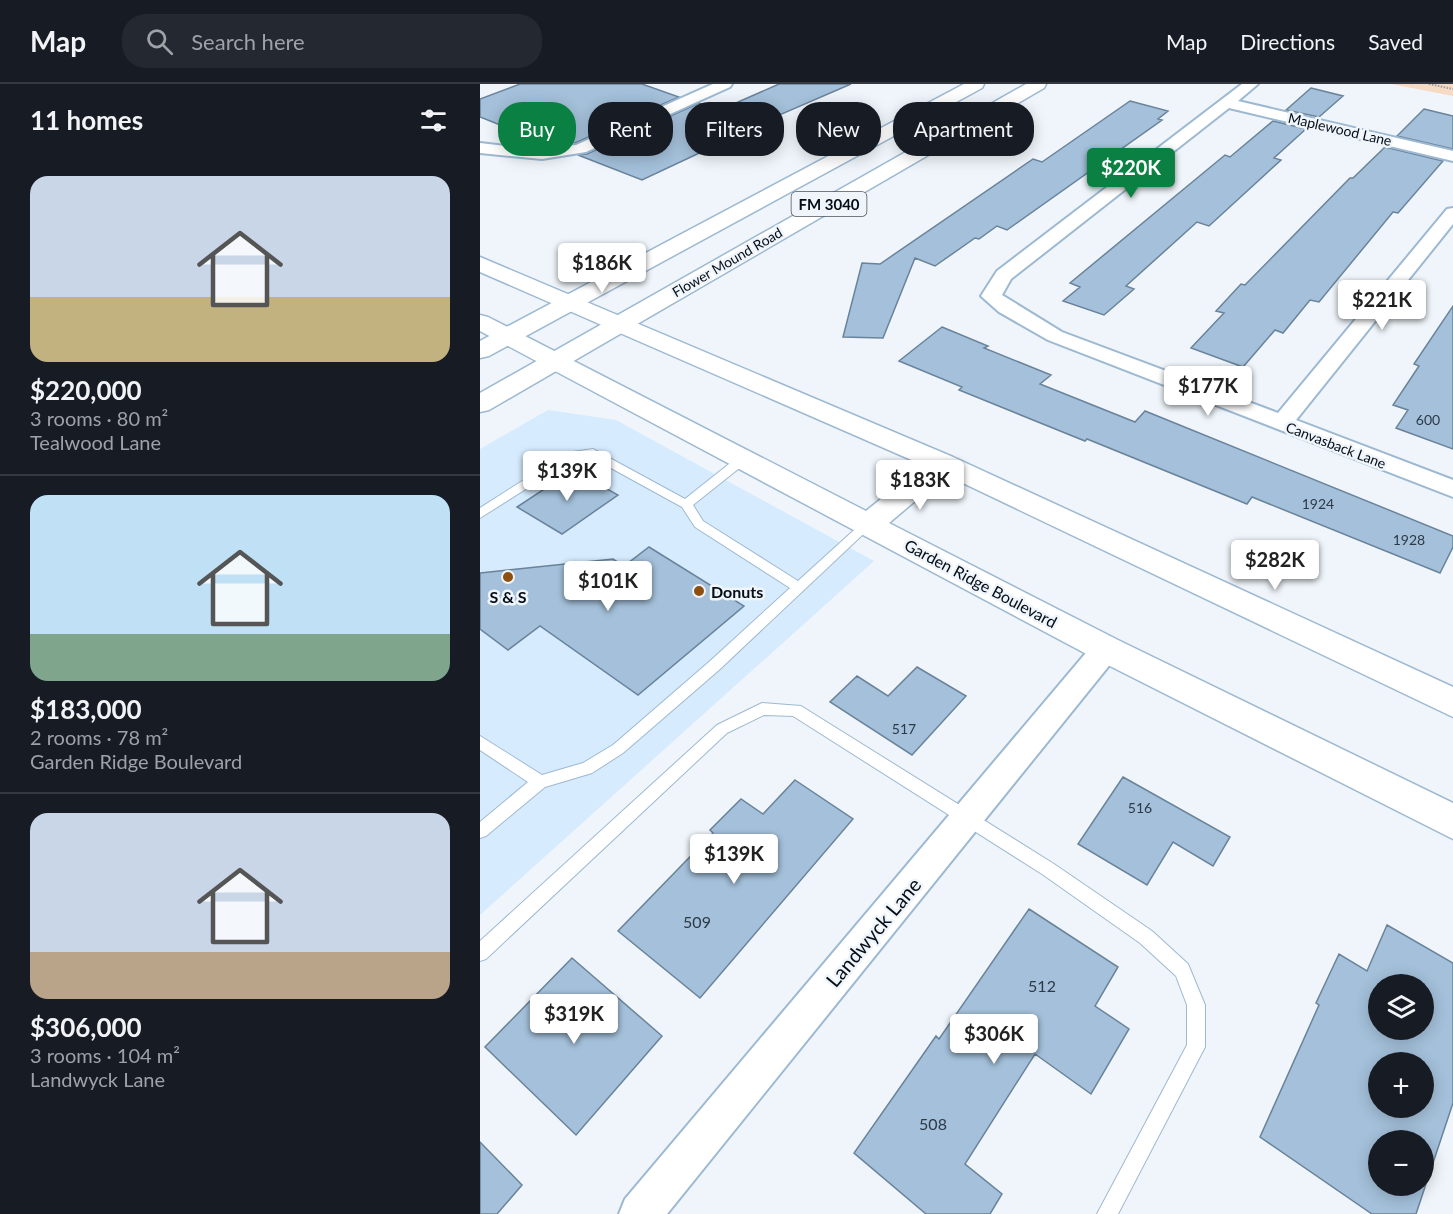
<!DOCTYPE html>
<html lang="en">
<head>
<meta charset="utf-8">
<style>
	:root { --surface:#171b24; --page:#242831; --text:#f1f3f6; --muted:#9ea1a6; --line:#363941; --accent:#0b8043 }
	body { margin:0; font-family:Lato,sans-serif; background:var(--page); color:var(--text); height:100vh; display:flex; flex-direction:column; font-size:22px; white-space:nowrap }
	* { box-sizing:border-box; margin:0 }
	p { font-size:20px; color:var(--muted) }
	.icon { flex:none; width:33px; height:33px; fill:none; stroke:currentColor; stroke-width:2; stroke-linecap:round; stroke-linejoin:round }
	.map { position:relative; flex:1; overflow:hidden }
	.drawer { display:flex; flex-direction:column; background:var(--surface); width:480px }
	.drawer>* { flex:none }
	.banner { position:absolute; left:18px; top:18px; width:570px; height:54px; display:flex; gap:12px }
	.tools { position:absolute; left:888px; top:890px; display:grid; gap:12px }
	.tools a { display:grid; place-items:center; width:66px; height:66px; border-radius:50%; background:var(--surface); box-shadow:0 3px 15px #0003; font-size:30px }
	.price { position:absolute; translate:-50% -51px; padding:0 14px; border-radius:6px; background:#fff; color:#222; font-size:20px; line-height:39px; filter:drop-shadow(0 2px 3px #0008) }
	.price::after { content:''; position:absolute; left:50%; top:36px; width:18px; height:14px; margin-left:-9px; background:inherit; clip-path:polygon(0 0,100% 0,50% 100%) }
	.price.active { background:var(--accent); color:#fff }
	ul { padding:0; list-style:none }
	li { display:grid; align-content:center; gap:12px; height:318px; padding:0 30px }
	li+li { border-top:2px solid var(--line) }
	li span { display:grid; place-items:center; height:186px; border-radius:18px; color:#555 }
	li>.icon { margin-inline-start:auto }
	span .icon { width:108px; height:108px; fill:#fffc; stroke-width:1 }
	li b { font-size:26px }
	h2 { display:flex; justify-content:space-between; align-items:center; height:72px; padding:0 30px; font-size:26px }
	.tag { padding:0 21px; border-radius:24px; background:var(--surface); box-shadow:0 3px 15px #0003; font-size:21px; line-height:54px }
	.tag.active { background:var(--accent); color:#fff }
	header { display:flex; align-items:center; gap:36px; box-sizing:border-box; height:84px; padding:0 30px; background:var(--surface); border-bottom:2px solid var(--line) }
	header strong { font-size:28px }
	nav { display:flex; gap:33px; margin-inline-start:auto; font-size:21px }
	.search { width:420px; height:54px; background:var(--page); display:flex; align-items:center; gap:15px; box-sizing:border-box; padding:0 21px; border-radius:24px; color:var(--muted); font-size:22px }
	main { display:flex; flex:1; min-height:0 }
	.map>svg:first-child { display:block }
	.built { fill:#d6ebfe }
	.green { fill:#f6dac3 }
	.building { fill:#a4c0da; stroke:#69839b; stroke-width:1.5; fill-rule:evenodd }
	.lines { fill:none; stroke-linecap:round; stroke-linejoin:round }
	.lane-casing { stroke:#9db9d2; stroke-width:2 }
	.street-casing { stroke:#9db9d2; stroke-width:4 }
	.secondary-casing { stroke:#9db9d2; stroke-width:3 }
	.primary-casing { stroke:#9db9d2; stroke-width:3 }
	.path { stroke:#969da3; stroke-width:2; stroke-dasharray:1.5 1.5; stroke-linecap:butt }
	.lane { fill:#fff; fill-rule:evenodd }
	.street { fill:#fff; fill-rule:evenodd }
	.secondary { fill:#fff; fill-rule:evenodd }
	.primary { fill:#fff; fill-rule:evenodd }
	.poi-dot { fill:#8d5011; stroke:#eff5fa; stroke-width:2 }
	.labels { text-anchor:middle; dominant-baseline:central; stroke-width:5; stroke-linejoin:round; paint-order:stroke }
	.far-street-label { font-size:14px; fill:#050d16; stroke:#eff5fa }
	.number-label { font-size:14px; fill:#2d3a47 }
	.shield { fill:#eff5fa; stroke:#4b535a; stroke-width:1.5 }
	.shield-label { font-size:15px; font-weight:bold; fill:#050d16 }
	.street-label { font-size:16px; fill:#050d16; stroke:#eff5fa }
	.poi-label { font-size:16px; font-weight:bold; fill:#050d16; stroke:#eff5fa; text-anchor:start }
	.near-number-label { font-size:16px; fill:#2d3a47 }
	.near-street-label { font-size:20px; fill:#050d16; stroke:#eff5fa }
</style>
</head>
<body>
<header>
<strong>Map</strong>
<div class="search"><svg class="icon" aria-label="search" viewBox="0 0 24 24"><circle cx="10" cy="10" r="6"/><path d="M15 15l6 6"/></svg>Search here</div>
<nav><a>Map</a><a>Directions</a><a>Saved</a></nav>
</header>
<main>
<section class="drawer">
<h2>11 homes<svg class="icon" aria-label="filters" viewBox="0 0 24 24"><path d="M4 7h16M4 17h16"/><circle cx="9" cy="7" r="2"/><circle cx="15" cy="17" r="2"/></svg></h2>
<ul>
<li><span style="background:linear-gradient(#c9d6e8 65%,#c2b280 0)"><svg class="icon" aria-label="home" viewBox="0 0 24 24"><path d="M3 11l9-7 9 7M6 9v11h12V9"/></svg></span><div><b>$220,000</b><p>3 rooms · 80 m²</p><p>Tealwood Lane</p></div></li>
<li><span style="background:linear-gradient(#bfe0f5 75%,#7fa58c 0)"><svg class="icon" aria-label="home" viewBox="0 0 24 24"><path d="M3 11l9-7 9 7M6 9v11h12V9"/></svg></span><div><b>$183,000</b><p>2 rooms · 78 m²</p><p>Garden Ridge Boulevard</p></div></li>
<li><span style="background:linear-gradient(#c9d6e8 75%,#b9a48a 0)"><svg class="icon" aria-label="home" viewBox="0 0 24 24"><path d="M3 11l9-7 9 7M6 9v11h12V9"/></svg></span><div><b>$306,000</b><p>3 rooms · 104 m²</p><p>Landwyck Lane</p></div></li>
</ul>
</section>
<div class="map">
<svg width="973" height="1130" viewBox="0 0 973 1130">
	<rect width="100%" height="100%" fill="#eff5fa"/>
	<path class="built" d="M68 326 136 336 394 477 0 831V365Z"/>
	<path class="green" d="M911 0H973V12Z"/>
	<path class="building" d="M40 0H162L199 13 95 59 71 61 0 33V15Z
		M299 0H371L244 55 247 56 162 96 98 71 107 70 219 19 240 26Z
		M831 4 863 12 839 33 806 26Z
		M650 17 688 27 678 35 682 36 527 146 517 142 499 155 495 154 455 182 435 174 403 254 363 253 382 179 400 180 553 75 562 78Z
		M944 25 973 32V65L917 52Z
		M793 37 826 45 794 74 801 76 729 142 717 138 646 202 654 205 624 231 583 217 600 203 590 199 745 71 750 73Z
		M905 63 963 77 918 129 913 128 839 218 830 216 803 249 795 246 763 283 711 264 744 229 736 227 761 200 765 201 870 94H873Z
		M973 222V365L916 344 928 326 913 321 939 282 934 280Z
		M462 243 508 262 504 264 571 291 560 300 655 338 665 327 973 452V463L960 489 772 413 767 420 607 355 605 357 479 306 482 303 419 277Z
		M93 386 138 411 82 450 37 423Z
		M169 463 264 522 158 611 60 542 28 566 0 545V489L133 475 144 482Z
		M437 583 486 612 432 671 350 618 377 592 408 612Z
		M643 693 750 753 733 782 693 758 667 801 598 760Z
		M315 696 373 735 220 914 138 847 233 749 230 746 261 715 283 730Z
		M549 825 638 883 615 922 649 945 611 1010 555 970 485 1080 522 1110 510 1130H446L374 1069 456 952 459 955Z
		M907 841 973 879V1019L936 1130H892L780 1053 839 921 836 919 859 870 887 887ZM898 900H944V945H898ZM898 978H944V1023H898ZM898 1056H944V1101H898Z
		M92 874 182 952 96 1051 5 963Z
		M0 1058 42 1101 17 1130H0Z"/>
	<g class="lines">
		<g class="lane-casing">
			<path id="lane" d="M113 365 205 415 259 372H267V378L213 421 223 437 318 497 384 437H392L394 440 239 586 143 669 112 689 65 703 6 752 0 754V738L48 698 0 666V652L62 691 103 679 133 661 229 578 310 504 215 443 202 423 111 373 93 375 0 434V424L86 369Z
				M282 619 321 622 574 780 672 847 708 880 725 921V963L638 1130H617L707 961V921L696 892 660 859 562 790 313 632 284 631 247 649 6 875 0 877V857L237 641Z"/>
		</g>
		<g class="street-casing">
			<path id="street" d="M233 0H252L250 3 106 68 62 75 0 69V59L50 65 96 61Z
				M762 0H778L758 17 973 67V77L749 24 531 195 522 211 582 248 798 329 967 125 973 124V140L816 336 973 396V413L568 256 519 228 501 212 517 187Z
				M626 554 636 557 640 565 636 573 187 1130H139L145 1115 616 557Z"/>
		</g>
		<g class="secondary-casing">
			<path id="secondary" d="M0 173 473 373 973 603V633L466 391 409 439 638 556 973 719V755L614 574 0 247V231L8 233 386 427 443 381 0 188Z"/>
		</g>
		<g class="primary-casing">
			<path id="primary" d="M484 0H504L502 4 9 272 0 274V257Z
				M546 0H566L564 4 9 326 0 328V309Z"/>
		</g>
		<path class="path" d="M949 0 973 5"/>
		<use href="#lane" class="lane"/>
		<use href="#street" class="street"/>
		<use href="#secondary" class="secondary"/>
		<use href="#primary" class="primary"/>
	</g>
	<g class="poi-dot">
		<circle cx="28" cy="493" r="6"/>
		<circle cx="219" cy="507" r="6"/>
	</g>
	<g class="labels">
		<g class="far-street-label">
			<text transform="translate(860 45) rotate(13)">Maplewood Lane</text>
			<text transform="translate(247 178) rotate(-30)">Flower Mound Road</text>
			<text transform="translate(856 361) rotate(21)">Canvasback Lane</text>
		</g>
		<g class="number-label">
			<text x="948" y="335">600</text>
			<text x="838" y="419">1924</text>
			<text x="929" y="455">1928</text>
			<text x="424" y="644">517</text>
			<text x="660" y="723">516</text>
		</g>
		<rect class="shield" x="311.5" y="108" width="75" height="24" rx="4.5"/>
		<g class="shield-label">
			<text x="349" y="120">FM 3040</text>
		</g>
		<g class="street-label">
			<text transform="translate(501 499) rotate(28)">Garden Ridge Boulevard</text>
		</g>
		<g class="poi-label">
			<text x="231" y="507">Donuts</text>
			<text x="28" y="512" text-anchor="middle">S &amp; S</text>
		</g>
		<g class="near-number-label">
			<text x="217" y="837">509</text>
			<text x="562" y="901">512</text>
			<text x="453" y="1039">508</text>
		</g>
		<g class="near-street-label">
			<text transform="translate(393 848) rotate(-50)">Landwyck Lane</text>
		</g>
	</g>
</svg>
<div class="tools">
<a><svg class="icon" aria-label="layers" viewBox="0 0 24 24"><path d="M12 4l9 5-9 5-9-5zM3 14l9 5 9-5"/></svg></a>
<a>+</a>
<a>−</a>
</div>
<b class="price active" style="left:651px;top:115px">$220K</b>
<b class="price" style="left:122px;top:210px">$186K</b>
<b class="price" style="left:902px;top:247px">$221K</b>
<b class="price" style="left:728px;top:333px">$177K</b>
<b class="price" style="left:87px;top:418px">$139K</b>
<b class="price" style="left:440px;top:427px">$183K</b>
<b class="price" style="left:795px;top:507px">$282K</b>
<b class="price" style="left:128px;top:528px">$101K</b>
<b class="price" style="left:254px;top:801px">$139K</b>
<b class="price" style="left:94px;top:961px">$319K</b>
<b class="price" style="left:514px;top:981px">$306K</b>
<div class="banner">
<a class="tag active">Buy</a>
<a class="tag">Rent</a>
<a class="tag">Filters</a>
<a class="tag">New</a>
<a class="tag">Apartment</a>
</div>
</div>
</main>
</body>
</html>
